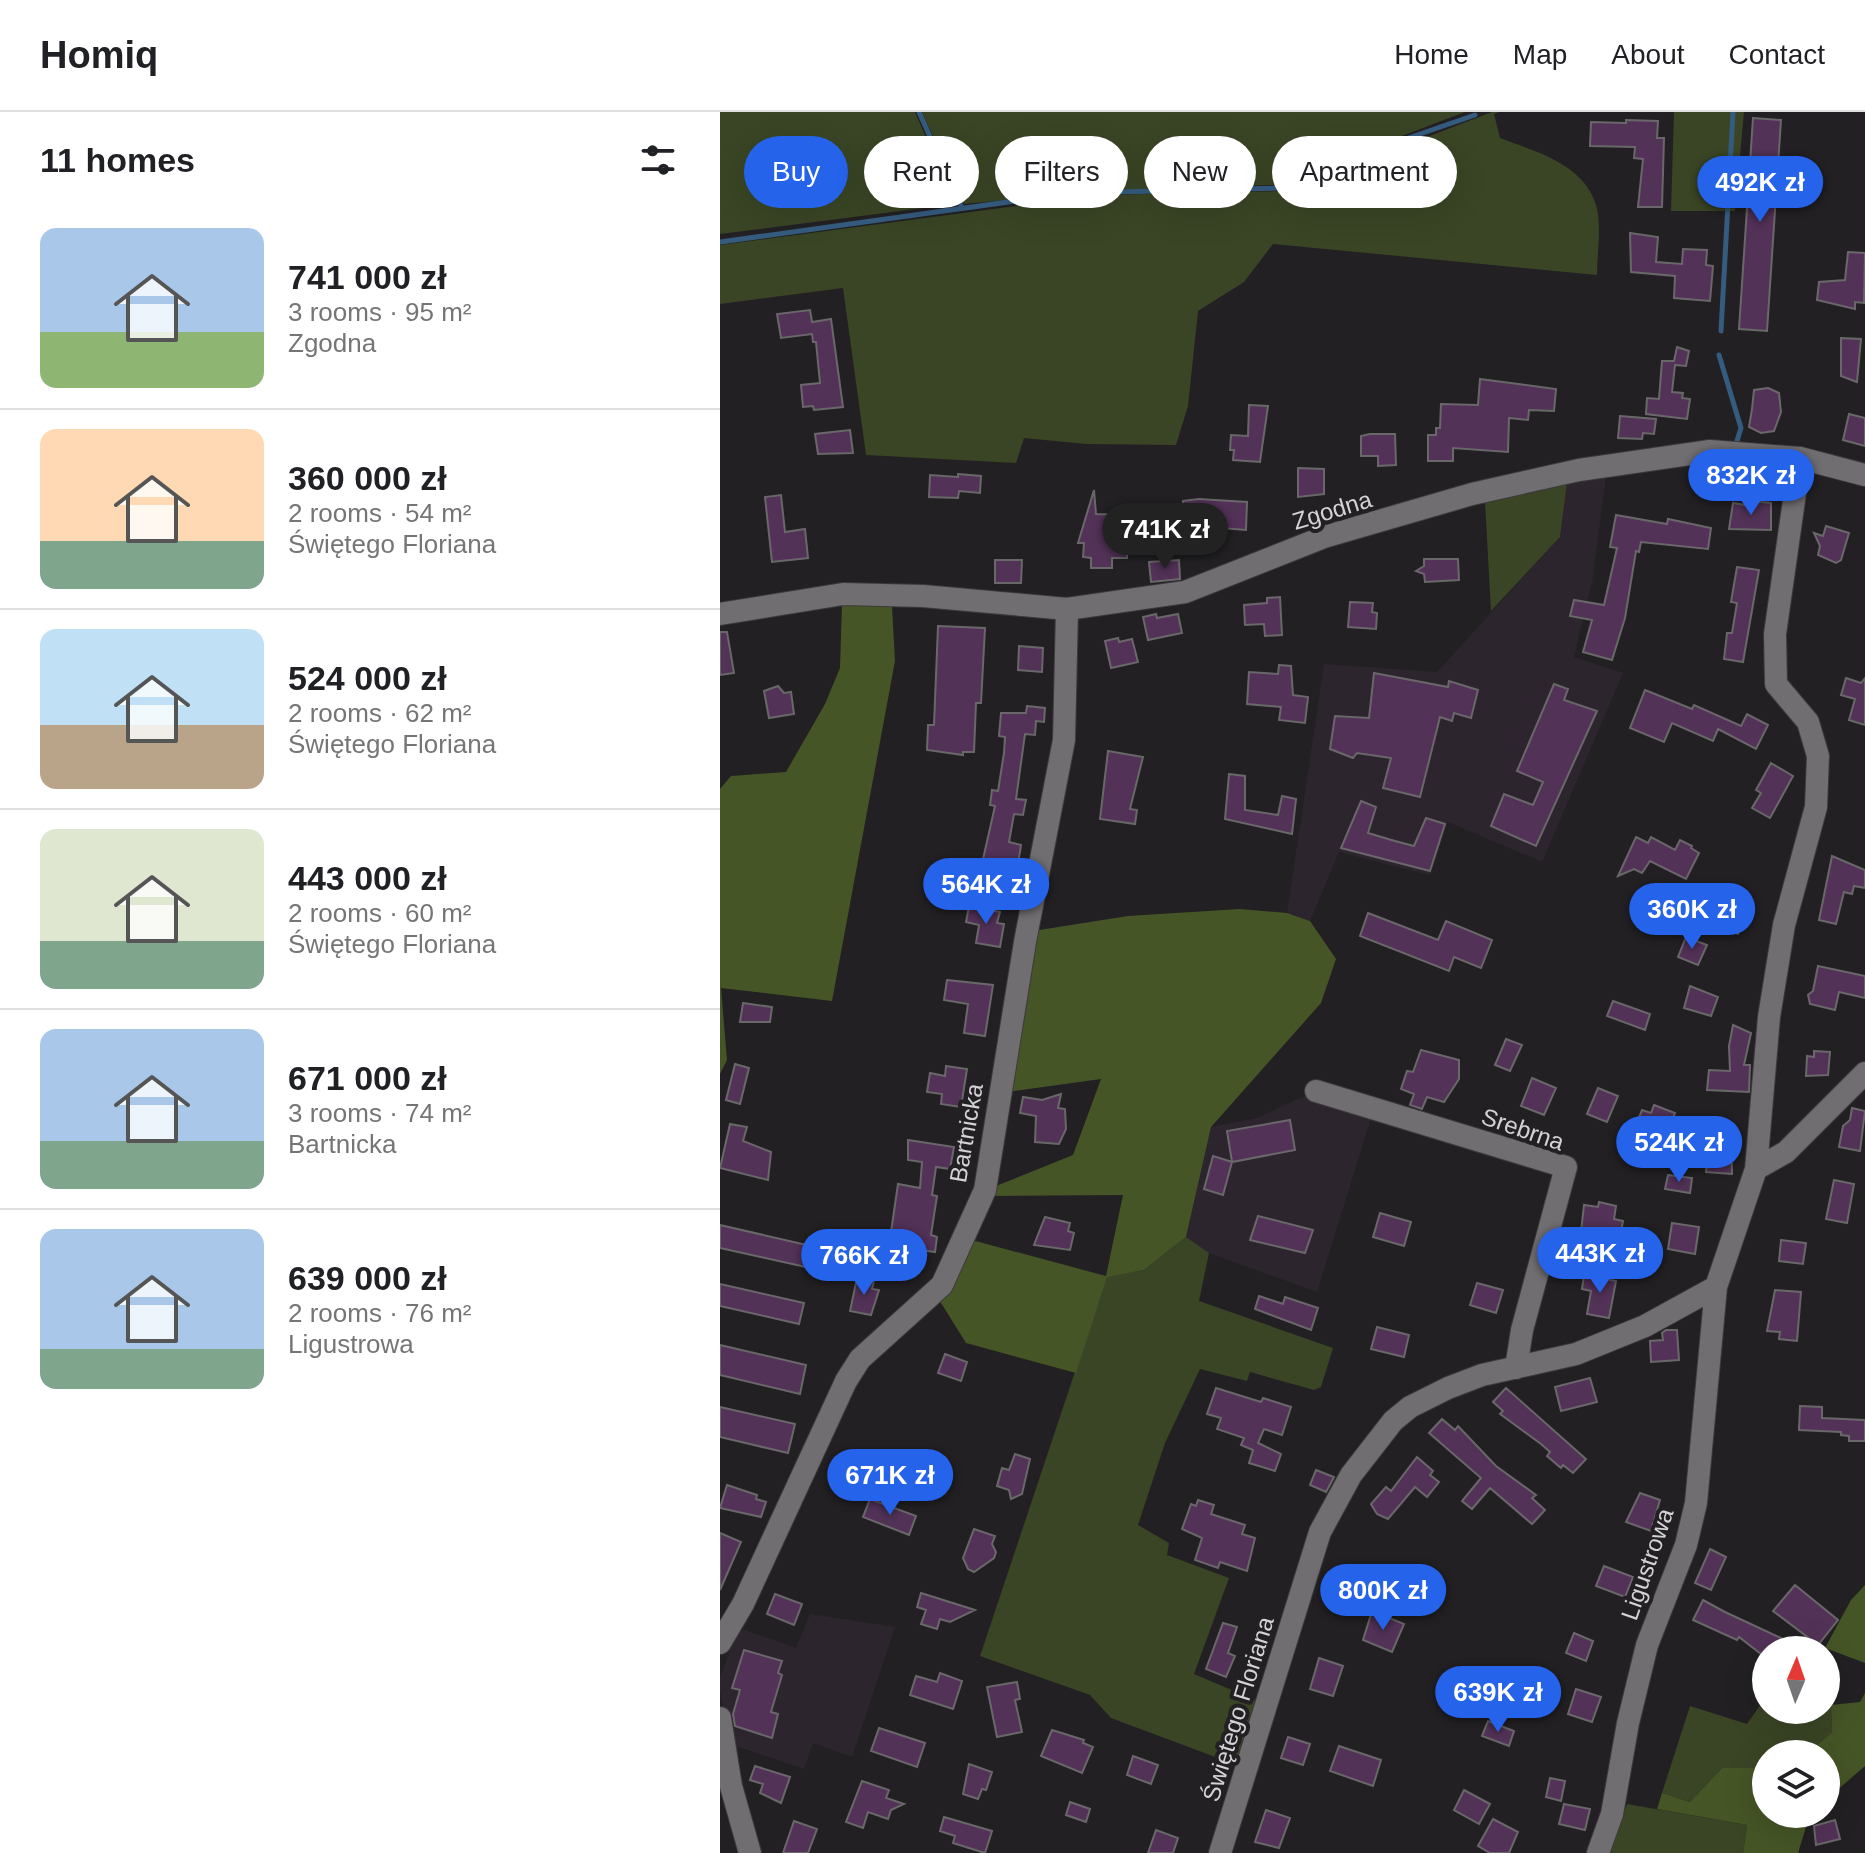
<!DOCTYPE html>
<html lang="en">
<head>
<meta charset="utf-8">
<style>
	:root { --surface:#fff; --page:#f2f2f2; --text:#202124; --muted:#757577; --line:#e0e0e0; --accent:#2563eb }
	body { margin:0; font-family:Arial,sans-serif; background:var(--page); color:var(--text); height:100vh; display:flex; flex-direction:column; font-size:30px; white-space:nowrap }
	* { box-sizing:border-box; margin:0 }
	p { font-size:26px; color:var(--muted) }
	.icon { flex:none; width:44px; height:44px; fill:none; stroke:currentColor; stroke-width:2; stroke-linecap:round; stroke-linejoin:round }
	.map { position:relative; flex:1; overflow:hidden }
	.drawer { display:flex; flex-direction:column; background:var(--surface); width:720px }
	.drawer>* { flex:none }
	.guide { position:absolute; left:24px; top:24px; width:760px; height:72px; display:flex; gap:16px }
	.needle { width:52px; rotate:2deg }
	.buttons { position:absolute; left:1032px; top:1524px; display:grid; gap:16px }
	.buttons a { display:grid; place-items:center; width:88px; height:88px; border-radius:50%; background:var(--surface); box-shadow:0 8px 32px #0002; font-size:40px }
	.price { position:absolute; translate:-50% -68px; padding:0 18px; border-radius:28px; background:var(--accent); color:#fff; font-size:26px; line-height:52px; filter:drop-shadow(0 2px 4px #0008) }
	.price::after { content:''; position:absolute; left:50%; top:48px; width:24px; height:18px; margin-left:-12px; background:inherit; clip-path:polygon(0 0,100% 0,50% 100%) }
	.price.on { background:#222; color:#fff }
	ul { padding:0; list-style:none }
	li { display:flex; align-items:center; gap:24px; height:200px; padding:0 40px }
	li+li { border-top:2px solid var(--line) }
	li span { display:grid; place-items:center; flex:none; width:224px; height:160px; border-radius:16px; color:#555 }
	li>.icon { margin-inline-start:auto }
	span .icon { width:96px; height:96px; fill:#fffc; stroke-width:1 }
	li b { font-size:34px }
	h2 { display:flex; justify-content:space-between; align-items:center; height:96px; padding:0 40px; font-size:34px }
	.chip { padding:0 28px; border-radius:36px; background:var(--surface); box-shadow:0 8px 32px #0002; font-size:28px; line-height:72px }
	.chip.on { background:var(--accent); color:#fff }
	header { display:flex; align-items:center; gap:48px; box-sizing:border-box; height:112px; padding:0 40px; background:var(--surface); border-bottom:2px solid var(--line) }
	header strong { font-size:38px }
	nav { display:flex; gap:44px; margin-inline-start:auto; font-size:28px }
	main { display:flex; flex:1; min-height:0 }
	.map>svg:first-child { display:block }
	.built { fill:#2c252d }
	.green { fill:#3a4525 }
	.forest { fill:#455526 }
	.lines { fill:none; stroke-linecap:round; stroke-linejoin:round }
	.stream { stroke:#355c7f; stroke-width:5 }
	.building { fill:#523257; stroke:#6a676a; stroke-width:2 }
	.minor-casing { stroke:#3c3a3c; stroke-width:24 }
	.minor { stroke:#716e71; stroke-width:22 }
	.labels { text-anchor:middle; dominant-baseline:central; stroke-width:8; stroke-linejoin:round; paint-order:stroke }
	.street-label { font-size:24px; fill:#d3d2d4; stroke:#222023 }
</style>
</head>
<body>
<header>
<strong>Homiq</strong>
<nav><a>Home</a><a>Map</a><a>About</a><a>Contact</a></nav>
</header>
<main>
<section class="drawer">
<h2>11 homes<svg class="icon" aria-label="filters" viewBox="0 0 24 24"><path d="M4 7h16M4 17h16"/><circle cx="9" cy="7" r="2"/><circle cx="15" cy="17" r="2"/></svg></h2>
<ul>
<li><span style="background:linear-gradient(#a9c7e8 65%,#8fb573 0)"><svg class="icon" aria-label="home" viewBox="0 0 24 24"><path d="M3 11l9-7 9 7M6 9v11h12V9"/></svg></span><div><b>741 000 zł</b><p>3 rooms · 95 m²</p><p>Zgodna</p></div></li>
<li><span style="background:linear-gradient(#ffd9b3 70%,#7fa58c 0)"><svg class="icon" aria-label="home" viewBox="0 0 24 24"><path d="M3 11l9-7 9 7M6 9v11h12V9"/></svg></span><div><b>360 000 zł</b><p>2 rooms · 54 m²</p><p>Świętego Floriana</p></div></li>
<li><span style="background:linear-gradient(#bfe0f5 60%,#b9a48a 0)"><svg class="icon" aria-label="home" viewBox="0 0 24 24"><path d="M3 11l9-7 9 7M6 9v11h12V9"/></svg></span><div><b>524 000 zł</b><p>2 rooms · 62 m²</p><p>Świętego Floriana</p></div></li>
<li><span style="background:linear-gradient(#dfe7d0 70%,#7fa58c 0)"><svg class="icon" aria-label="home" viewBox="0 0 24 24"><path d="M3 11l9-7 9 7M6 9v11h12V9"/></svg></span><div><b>443 000 zł</b><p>2 rooms · 60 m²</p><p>Świętego Floriana</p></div></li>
<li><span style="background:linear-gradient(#a9c7e8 70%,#7fa58c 0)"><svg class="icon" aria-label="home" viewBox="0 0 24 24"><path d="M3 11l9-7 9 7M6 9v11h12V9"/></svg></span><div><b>671 000 zł</b><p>3 rooms · 74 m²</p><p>Bartnicka</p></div></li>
<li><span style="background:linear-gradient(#a9c7e8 75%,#7fa58c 0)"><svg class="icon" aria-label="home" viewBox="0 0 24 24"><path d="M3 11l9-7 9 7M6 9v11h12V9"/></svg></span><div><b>639 000 zł</b><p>2 rooms · 76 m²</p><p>Ligustrowa</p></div></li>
</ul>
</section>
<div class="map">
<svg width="1145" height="1741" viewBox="0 0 1145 1741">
	<rect width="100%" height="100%" fill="#222023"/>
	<path class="built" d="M886 365 872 471 854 545 903 561 822 750 728 710 710 763 619 740 590 809 567 801 604 552 717 560 840 425 847 371Z
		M589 982 652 1003 597 1180 489 1141 466 1125 491 1015 537 1006Z
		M90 1502 175 1515 132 1645 93 1631 84 1657 19 1635 13 1639 0 1580V1565L19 1516 76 1536Z"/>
	<path class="green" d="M0 0H195L235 92 0 122Z
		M202 0H745L553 73 389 78 244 92Z
		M772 0H779L774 2 780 26C814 39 864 52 876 93 882 113 877 142 877 163L553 132 524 170 478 199 468 294 456 333 366 332 304 326 296 351 146 343 123 176 0 192V133L379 83 567 79Z
		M954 0H1024L1015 99H951Z
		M847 371 840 425 771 499 765 390Z
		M466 1125 489 1141 479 1189 613 1236 601 1275 594 1278 530 1260 527 1269 480 1257 445 1331 418 1413 449 1431 447 1443 509 1466 474 1562 540 1590 522 1655 391 1606 370 1583 260 1544 387 1164 424 1158Z
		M1046 1585V1598H1106V1589L1111 1593 1112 1620 1087 1642H1046V1656H1002L970 1690 942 1681 970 1594 1027 1612Z
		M907 1692 1027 1713 1023 1741H888Z"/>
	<path class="forest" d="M122 492 172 495 175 549 112 889 1 876 7 948 0 962V677L11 664 66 660 105 592 120 556Z
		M520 797 567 801 590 809 616 847 601 891 491 1015 466 1125 424 1158 387 1165 356 1261 246 1231 218 1186 248 1127 386 1164 403 1083 267 1084 271 1076 353 1043 381 967 287 980 313 819 408 804Z
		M1145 1473V1551L1105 1536 1131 1488Z
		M1145 1581V1654L1115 1680 1106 1679V1642H1087L1112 1620 1111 1593 1140 1590Z
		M1002 1656H1046V1702H1090L1078 1741H1023L1027 1713 937 1697 942 1681 970 1690Z"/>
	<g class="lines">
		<path class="stream" d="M199 0 242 96
			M0 130 353 81 564 76 674 31 755 3
			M1001 219 1013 0
			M999 243 1021 316 1016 332"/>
	</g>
	<path class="building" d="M1033 6 1061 8 1047 219 1019 217Z
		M906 8 938 9 937 26H944L942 95H918L923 47 914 46 915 35 870 34 871 10 906 11Z
		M910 121 938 125 936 150 962 152 963 137 987 138 986 153 993 154 990 189 954 186 955 164 911 160Z
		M1128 140 1145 141 1144 191 1135 190V197L1097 188 1099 170 1125 168Z
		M90 198 92 210 111 207 123 295 94 298 93 294 83 295 81 273 100 271 96 230H93L92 222 61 226 57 202Z
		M1121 226 1141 227 1137 270 1121 264Z
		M957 235 969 239 966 254 955 253 952 280 963 281 962 286 970 287 967 307 926 302 927 286 939 287 942 249H954Z
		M760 267 836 277 834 299 809 298 808 308 789 306 788 340 733 336V349H708V323H716V316H720L721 292 758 293Z
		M1048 276 1059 281 1061 300 1054 319 1041 321 1029 315 1032 297 1034 278Z
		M529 293 548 294 540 350 513 348 514 338H510L511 323 528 324Z
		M1129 302 1145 306V334L1123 328Z
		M900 304 936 307 934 322 923 321 922 327 898 326Z
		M130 318 133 341 98 342 95 322Z
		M650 322H675L676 353 658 354V344H641V324Z
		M578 356 604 357V382L578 385Z
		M238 362 261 364 260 381 239 379 238 386 209 385 210 363 238 365Z
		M374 378 376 402 408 403 407 446H392V456H371V446L363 445 364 431H358Z
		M61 383 65 420 85 417 88 446 52 450 45 385Z
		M479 387 527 390 526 418 462 413 463 389Z
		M1032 389 1051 391V418L1009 417 1013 391 1032 394Z
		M896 403 947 412 948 407 991 416 988 437 921 430 919 440 916 439 905 506 892 548 863 540 872 508 850 504 854 488 884 493 897 436 890 435Z
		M1106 414 1129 421 1121 448 1116 451 1098 443 1100 434 1094 421 1103 424Z
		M704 447H738L739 468 705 470 704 462 696 459 704 454Z
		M275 448H302L301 471H275Z
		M459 448 460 467 431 470 429 450Z
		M1017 455 1039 458 1023 550 1004 547 1007 521H1012L1017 491 1011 490Z
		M560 485 562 523 545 524 544 512 525 513 524 493 547 491V486Z
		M630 490 653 491 652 500 657 501 656 517 628 515Z
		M436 502 437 506 458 502 462 521 428 528 423 505Z
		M218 514 265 516 261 591H256L254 640H243V643L207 638 208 613H214Z
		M0 520H7L14 561 0 563Z
		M398 526 399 530 412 527 418 550 391 556 385 529Z
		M299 534 323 536 322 560 298 558Z
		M559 553 571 554 573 583 588 585 585 611 559 608 561 595 527 592 529 560 558 562Z
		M654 561 728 575 729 569 758 578 751 606 734 601 732 609 720 605 700 685 663 676 671 646 637 641 633 646 610 637 615 604 649 606Z
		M1126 566 1141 571 1145 566V613L1129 608 1135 587 1121 583Z
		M834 572 848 577 844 588 877 599 816 734 771 714 784 682 813 693 823 670 797 659Z
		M58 574 64 581 71 580 74 602 49 606 44 579Z
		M925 578 972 597 974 593 1021 614 1027 602 1048 613 1036 637 998 617 993 629 952 611 944 630 910 616Z
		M307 594 325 596 324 610 316 609 315 623 305 622 296 687 306 688 303 703 294 702 289 730 301 733 298 752 292 751 288 771 259 765 275 694 270 693 272 678 278 679 284 641 285 625 279 624 281 601H306Z
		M388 639 423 645 410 697 417 698 415 712 380 707Z
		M1051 651 1073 664 1050 706 1032 696 1041 681 1036 678Z
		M509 662 525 664V698L558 703 562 684 576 687 572 722 505 707Z
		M641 689 656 695 648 721 675 729 694 734 706 706 725 712 710 759 621 736Z
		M916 725 928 731 931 725 955 738 960 728 972 734 971 736 979 741 966 767 930 749 922 761 914 757 898 764Z
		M1112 744 1145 758V776L1134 774 1132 782 1124 780 1116 812 1099 808Z
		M1013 780 1033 790 1018 822 993 810 998 798 1003 800Z
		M268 793 271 798 280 800 277 811 284 812 280 835 256 831 259 813 246 810 249 794 262 797Z
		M648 801 718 828 726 809 772 828 761 856 734 845 729 859 640 824Z
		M966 825 987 833 978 853 958 845Z
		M1098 854 1145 864V886L1119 880 1115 898 1090 892 1088 883 1093 879Z
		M227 868 273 873 265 924 244 921 248 892 224 888Z
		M970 874 998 885 991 904 964 896Z
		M893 889 930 902 925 918 887 904Z
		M23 891 52 895 50 910H20Z
		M1013 913 1031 921 1024 953H1030L1029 980 987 978 989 958 1010 959 1009 934Z
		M786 927 802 933 790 959 775 953Z
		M701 938 739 948V967L724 990 707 985 702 997 690 993 694 982 681 977 687 959 693 960Z
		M1094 939 1110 940 1108 963 1086 964 1087 944 1094 945Z
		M15 952 29 956 20 992 6 988Z
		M226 954 247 957 241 995 221 992 222 982 207 980 210 961 225 964Z
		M812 966 836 976 824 1003 801 994Z
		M878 976 898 984 887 1010 867 1002Z
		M341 982 338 996 345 997 346 1017 339 1032 315 1030 316 1004 300 1001 303 985 322 988Z
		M934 993 955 1001 946 1023 917 1011 922 998 931 1001Z
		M1132 996 1145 999 1140 1039 1119 1035 1123 1014 1130 1008Z
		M570 1008 575 1038 512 1050 507 1019Z
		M10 1012 27 1015 23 1029 51 1040 48 1068 0 1056Z
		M981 1019 1011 1021 1012 1062 986 1060 988 1037H980Z
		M188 1028 234 1035 230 1057 216 1055 212 1083 217 1084 211 1123 217 1125 215 1140 187 1136 184 1154 173 1152 161 1132 170 1127 178 1072 200 1076 202 1050 188 1048Z
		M493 1044 512 1050 503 1083 484 1077Z
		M948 1063 972 1066 970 1081 945 1077Z
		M1114 1068 1134 1072 1127 1111 1106 1107Z
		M879 1090 896 1094 894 1107 903 1109 900 1126 890 1125 888 1135 875 1132 874 1140 859 1138 864 1093 878 1095Z
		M660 1101 691 1110 684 1134 653 1125Z
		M538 1104 593 1118 585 1141 530 1128Z
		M325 1105 350 1111 348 1119 354 1121 350 1138 314 1133Z
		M952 1111 979 1115 975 1142 948 1137Z
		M0 1113 113 1139 108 1160 0 1136Z
		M1061 1128 1086 1131 1083 1152 1059 1149Z
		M864 1163 896 1169 889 1206 867 1202 871 1179 862 1177Z
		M137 1166 154 1169 152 1177 159 1178 151 1203 130 1199Z
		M757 1171 783 1178 776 1201 750 1193Z
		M0 1172 84 1191 79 1212 0 1194Z
		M1055 1178 1081 1180 1077 1229 1059 1227 1060 1220 1047 1219Z
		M539 1184 563 1192 565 1185 598 1196 591 1218 535 1197Z
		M657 1215 689 1223 684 1245 651 1237Z
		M946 1218H957L959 1248 931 1250 930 1229 943 1228 942 1221Z
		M0 1233 86 1253 80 1282 0 1263Z
		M225 1242 247 1250 241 1269 218 1261Z
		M870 1266 877 1290 841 1299 835 1275Z
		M496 1276 541 1290 543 1286 571 1295 562 1323 544 1317 538 1331 561 1342 555 1359 529 1351 533 1338 521 1333 524 1326 497 1317 501 1306 487 1302Z
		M786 1276 866 1347 853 1361 843 1353 841 1356 827 1344 830 1340 821 1332 780 1302 783 1299 773 1290Z
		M1080 1294 1102 1295V1306L1145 1308V1329H1129V1324L1121 1323V1320L1079 1318Z
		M0 1295 75 1312 68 1341 0 1325Z
		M722 1307 735 1318 738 1314 776 1354 816 1383 812 1386 825 1398 812 1412 770 1376 752 1397 742 1389 761 1366 709 1321Z
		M295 1342 310 1347 302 1382 291 1387 289 1378 277 1374 282 1356 289 1358Z
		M697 1345 713 1359 710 1363 719 1370 707 1385 695 1375 668 1407 657 1402 651 1392 666 1375 671 1379Z
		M596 1358 614 1365 606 1380 590 1373Z
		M7 1373 37 1383 36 1387 46 1390 41 1405 0 1396Z
		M920 1381 940 1388 931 1419 906 1410Z
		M150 1387 196 1404 189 1423 143 1405Z
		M478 1388 494 1393 491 1402 525 1413 522 1422 535 1426 527 1459 500 1450 498 1456 475 1448 482 1426 462 1417 471 1392 476 1394Z
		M254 1417 275 1424 272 1432 276 1440 274 1446 254 1460 248 1457 243 1446Z
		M0 1421 21 1430 0 1478Z
		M990 1437 1006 1445 991 1478 975 1471Z
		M884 1454 913 1465 905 1485 876 1474Z
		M1075 1473 1118 1508 1098 1533 1053 1499Z
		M201 1481 236 1492 255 1498 230 1510 220 1507 217 1517 201 1512 206 1498 197 1495Z
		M55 1482 82 1492 74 1513 47 1502Z
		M983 1488 1005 1500 1063 1527 1055 1538H1046V1546L1019 1525 1017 1528 973 1508Z
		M652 1499 684 1512 672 1540 643 1528Z
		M503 1511 517 1515 508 1541 515 1544 506 1565 486 1557Z
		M854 1521 873 1529 866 1549 846 1541Z
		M24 1538 62 1549 58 1561 62 1563 51 1600 58 1602 52 1626 15 1614 13 1602 20 1578 12 1576Z
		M599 1546 623 1554 613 1584 590 1577Z
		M220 1561 242 1569 233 1597 190 1583 196 1564 217 1570Z
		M297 1570 300 1587 295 1588 302 1620 277 1625 267 1575Z
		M856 1577 881 1585 872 1610 848 1602Z
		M768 1609 794 1619 789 1634 762 1624Z
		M159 1616 205 1631 197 1655 151 1639Z
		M332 1618 364 1628 363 1631 373 1635 362 1661 321 1644Z
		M568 1625 590 1632 583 1653 561 1646Z
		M619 1634 661 1648 653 1674 610 1659Z
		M413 1644 438 1653 431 1672 407 1663Z
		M249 1652 272 1660 266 1678 262 1677 258 1687 243 1682Z
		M35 1654 70 1665 61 1691 40 1681 43 1672 30 1668Z
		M830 1666 845 1669 841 1689 826 1685Z
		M142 1669 169 1678 166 1686 184 1692 171 1698 168 1707 148 1700 143 1716 126 1710Z
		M744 1678 770 1692 759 1712 734 1698Z
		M350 1690 370 1697 366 1710 346 1703Z
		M844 1692 870 1697 865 1718 839 1712Z
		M546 1698 570 1706 559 1736 535 1730Z
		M224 1705 272 1719 265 1741 233 1731 235 1724 220 1719Z
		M773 1707 798 1720 789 1741H770L758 1734Z
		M1115 1708 1120 1727 1096 1733 1094 1714Z
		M74 1709 97 1717 88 1741H63Z
		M436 1718 458 1726 453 1741H428Z"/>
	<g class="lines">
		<g class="minor-casing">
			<path id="minor" d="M0 502 123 482 203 484 347 497 465 480 604 425 752 382 859 358 990 339 1080 346 1145 363
				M596 979 846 1055 802 1218 796 1256
				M1036 1057 1066 1040 1145 961
				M0 1531 23 1492 126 1269 140 1247 222 1173 265 1078 305 830 344 628 347 497
				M0 1606 11 1674 30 1741
				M500 1741 600 1420 631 1363 673 1309 690 1295 728 1276 762 1263 856 1242 925 1214 996 1175 1036 1057 1049 905 1064 813 1096 695 1098 644 1088 610 1056 572 1055 522 1080 346
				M878 1741 892 1702 908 1611 927 1533 966 1433 976 1391 996 1175"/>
		</g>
		<use href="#minor" class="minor"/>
	</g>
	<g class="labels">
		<g class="street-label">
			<text transform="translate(612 398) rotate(-17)">Zgodna</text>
			<text transform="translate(803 1017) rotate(19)">Srebrna</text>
			<text transform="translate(246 1021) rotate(-80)">Bartnicka</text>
			<text transform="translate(927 1452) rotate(-71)">Ligustrowa</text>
			<text transform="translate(518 1597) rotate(-73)">Świętego Floriana</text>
		</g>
	</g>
</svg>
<div class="buttons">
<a><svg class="needle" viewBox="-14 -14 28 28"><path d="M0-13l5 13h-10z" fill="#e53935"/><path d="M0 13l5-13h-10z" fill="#757577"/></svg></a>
<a><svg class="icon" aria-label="layers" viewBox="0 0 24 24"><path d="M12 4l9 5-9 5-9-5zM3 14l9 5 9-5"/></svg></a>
</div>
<b class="price" style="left:1040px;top:112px">492K zł</b>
<b class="price" style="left:1031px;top:405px">832K zł</b>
<b class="price on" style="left:445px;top:459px">741K zł</b>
<b class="price" style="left:266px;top:814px">564K zł</b>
<b class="price" style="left:972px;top:839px">360K zł</b>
<b class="price" style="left:959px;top:1072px">524K zł</b>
<b class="price" style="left:880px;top:1183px">443K zł</b>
<b class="price" style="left:144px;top:1185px">766K zł</b>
<b class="price" style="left:170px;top:1405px">671K zł</b>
<b class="price" style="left:663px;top:1520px">800K zł</b>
<b class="price" style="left:778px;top:1622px">639K zł</b>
<div class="guide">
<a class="chip on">Buy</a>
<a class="chip">Rent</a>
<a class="chip">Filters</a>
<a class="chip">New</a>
<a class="chip">Apartment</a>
</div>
</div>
</main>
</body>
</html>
